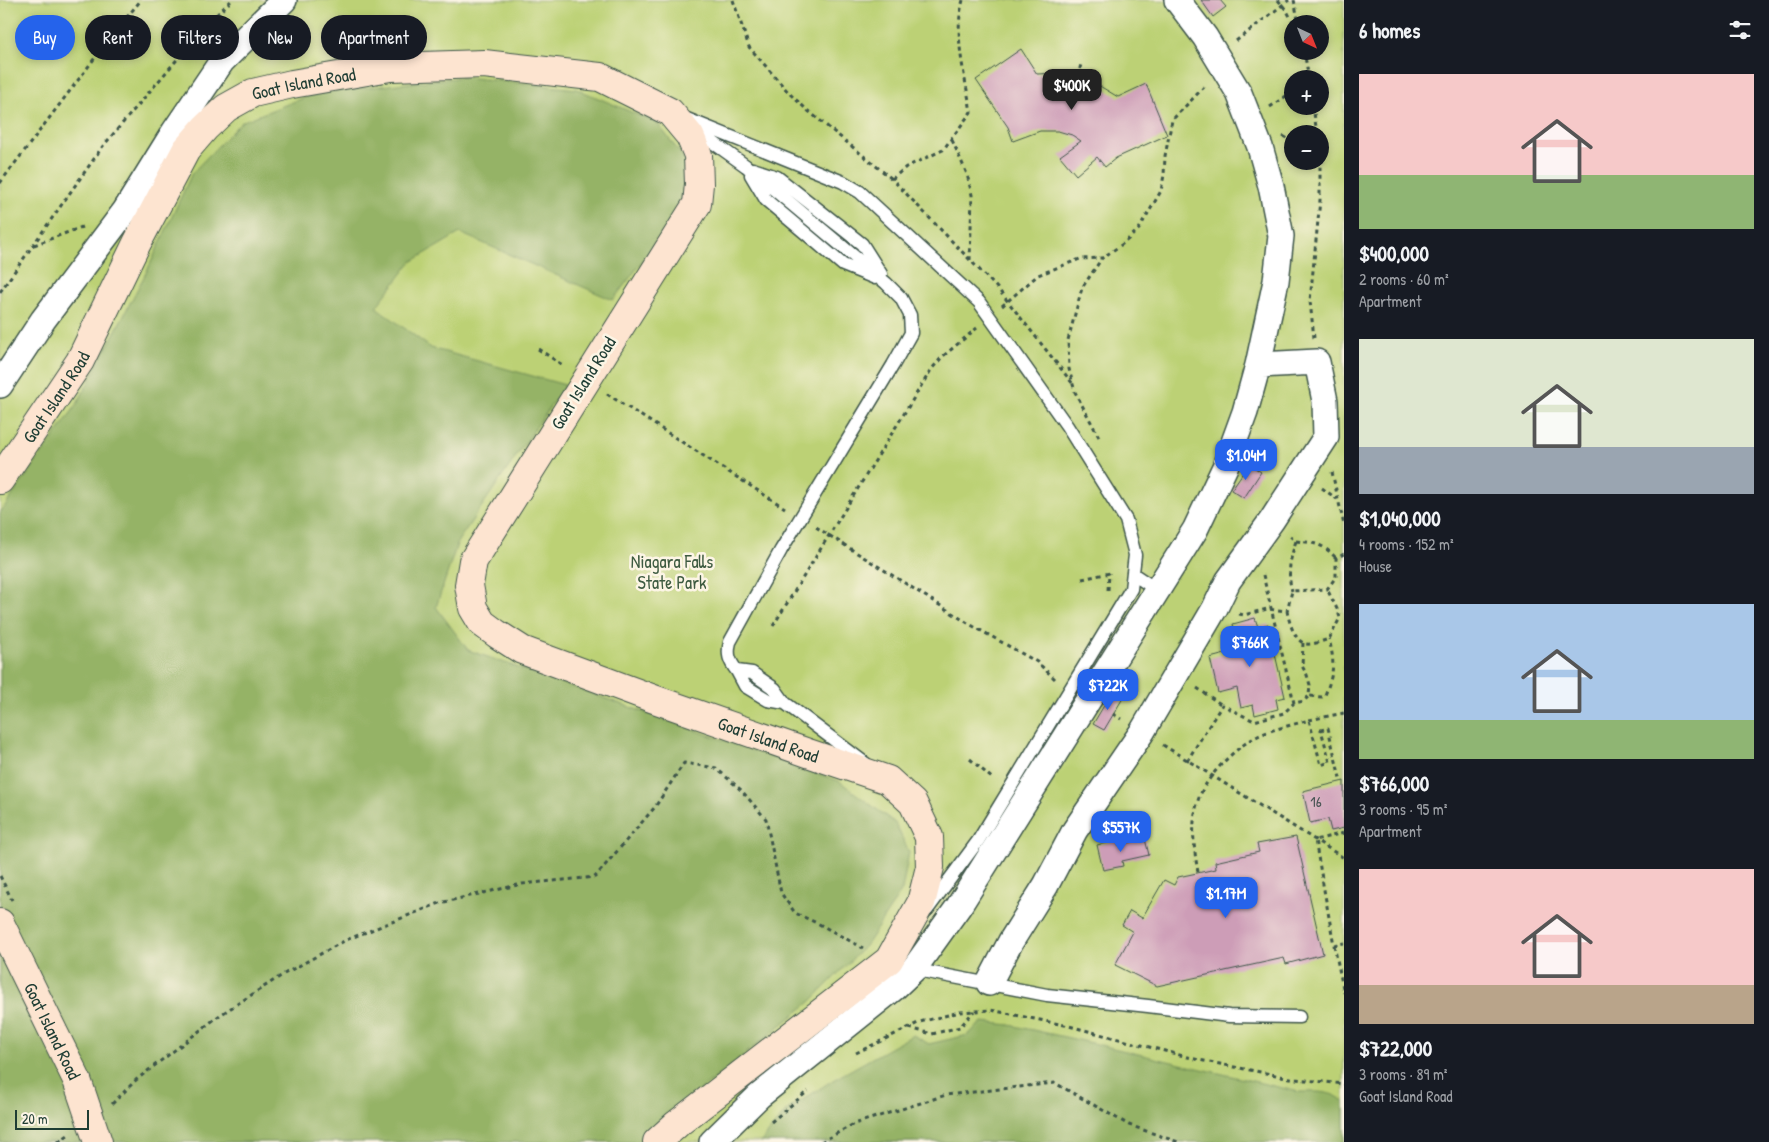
<!DOCTYPE html>
<html lang="en">
<head>
<meta charset="utf-8">
<style>
	:root { --surface:#171b24; --page:#242831; --text:#f1f3f6; --muted:#9ea1a6; --accent:#2563eb }
	body { margin:0; font-family:"Patrick Hand",sans-serif; background:var(--page); color:var(--text); height:100vh; display:flex; flex-direction:column; font-size:19px; white-space:nowrap }
	* { box-sizing:border-box; margin:0 }
	p { font-size:16px; color:var(--muted) }
	.icon { flex:none; width:28px; height:28px; fill:none; stroke:currentColor; stroke-width:2; stroke-linecap:round; stroke-linejoin:round }
	.map { position:relative; flex:1; overflow:hidden }
	.details { display:flex; flex-direction:column; background:var(--surface); width:425px }
	.details>* { flex:none }
	.top-card { position:absolute; left:15px; top:15px; width:475px; height:45px; display:flex; gap:10px }
	.needle { width:32px; rotate:137deg }
	.fabs { position:absolute; left:1284px; top:15px; display:grid; gap:10px }
	.fabs a { display:grid; place-items:center; width:45px; height:45px; border-radius:50%; background:var(--surface); box-shadow:0 2px 8px #0003; font-size:25px }
	.scale { position:absolute; left:15px; bottom:12px; width:74px; box-sizing:border-box; padding-left:5px; border:2px solid #1f3d34; border-top:0; font-size:14px; line-height:18px; white-space:nowrap; color:#1f3d34; -webkit-text-stroke:4px #fcf5e5; paint-order:stroke }
	.price { position:absolute; translate:-50% -42px; padding:0 11px; border-radius:10px; background:var(--accent); color:#fff; font-size:16px; line-height:32px; filter:drop-shadow(0 1px 2px #0008) }
	.price::after { content:''; position:absolute; left:50%; top:30px; width:15px; height:11px; margin-left:-8px; background:inherit; clip-path:polygon(0 0,100% 0,50% 100%) }
	.price.selected { background:#222; color:#fff }
	ul { padding:0; list-style:none }
	li { display:grid; align-content:center; gap:10px; height:265px; padding:0 15px }
	li span { display:grid; place-items:center; height:155px; border-radius:0px; color:#555 }
	li>.icon { margin-inline-start:auto }
	span .icon { width:90px; height:90px; fill:#fffc; stroke-width:1 }
	li b { font-size:21px }
	h2 { display:flex; justify-content:space-between; align-items:center; height:60px; padding:0 15px; font-size:21px }
	.chip { padding:0 18px; border-radius:22px; background:var(--surface); box-shadow:0 2px 8px #0003; font-size:18px; line-height:45px }
	.chip.selected { background:var(--accent); color:#fff }
	main { display:flex; flex:1; min-height:0 }
	.map>svg:first-child { display:block }
	.green { fill:#bcd175; stroke:#6e8754; fill-rule:evenodd }
	.forest { fill:#95b366; stroke:#5a784d }
	.building { fill:#cd9db7 }
	.lines { fill:none; stroke-linecap:round; stroke-linejoin:round }
	.lane-casing { stroke:#3e5549; stroke-width:15 }
	.street-casing { stroke:#3e5549; stroke-width:28 }
	.secondary-casing { stroke:#3e5549; stroke-width:30 }
	.path { stroke:#3e5549; stroke-width:3; stroke-dasharray:4 4; stroke-linecap:butt }
	.lane { stroke:#fff; stroke-width:12 }
	.street { stroke:#fff; stroke-width:25 }
	.secondary { stroke:#fde4d0; stroke-width:28 }
	.labels { text-anchor:middle; dominant-baseline:central; stroke-width:5; stroke-linejoin:round; paint-order:stroke }
	.number-label { font-size:15px; fill:#4a5555 }
	.street-label { font-size:18px; fill:#1f3d34; stroke:#fcf5e5 }
	.park-label { font-size:18px; fill:#3e5b41; stroke:#fcf5e5 }
</style>
</head>
<body>
<main>
<div class="map">
<svg width="1344" height="1142" viewBox="0 0 1344 1142">
	<rect width="100%" height="100%" fill="#fcf5e5"/>
	<filter id="ink" filterUnits="userSpaceOnUse"><feTurbulence type="fractalNoise" baseFrequency=".02" numOctaves="2"/><feDisplacementMap in="SourceGraphic" scale="10" xChannelSelector="R" yChannelSelector="G"/><feConvolveMatrix kernelMatrix="1 2 1 2 8 2 1 2 1" color-interpolation-filters="sRGB"/></filter>
	<filter id="wash" filterUnits="userSpaceOnUse"><feTurbulence type="fractalNoise" baseFrequency=".0096" numOctaves="4" result="noise"/><feDisplacementMap in="SourceGraphic" scale="20" xChannelSelector="R" yChannelSelector="G"/><feGaussianBlur stdDeviation="1.12" result="paint"/><feColorMatrix in="noise" values="0 0 0 0 0 0 0 0 0 0 0 0 0 0 0 0 0 1.4 0 .05"/><feComposite in="paint" operator="in"/></filter>
	<g filter="url(#wash)">
		<rect width="100%" height="100%" fill="#efe0be"/>
		<path class="green" d="M0 0H1344V1142H0ZM1292 24H1320V51H1292ZM1292 79H1320V106H1292ZM1292 134H1320V161H1292Z"/>
		<path class="forest" d="M464 77 577 89 657 123 686 161 681 210 613 300 460 233 411 262 376 307 431 348 565 385 458 541 436 607 468 650 839 781 895 823 909 852 902 890 866 945 811 1001 636 1142H0V513L76 406 148 269 192 173 241 122 316 93Z
			M982 1022 1010 1025 1083 1041 1299 1092C1313 1092 1333 1090 1344 1102V1142H761L787 1110 833 1080 913 1035 929 1044 968 1035Z"/>
		<g id="blocks">
			<path class="building" d="M1201 0H1220L1226 7 1213 17Z
				M1021 49 1037 74 1060 73 1078 77 1093 82 1118 97 1146 84 1167 135 1116 158 1105 167 1097 157 1076 175 1060 156 1081 141 1072 135 1058 131H1040L1013 141 1008 127 976 80Z
				M1249 464 1261 472 1244 498 1231 490Z
				M1255 618 1258 627 1268 624 1285 697 1276 699 1278 709 1255 715 1253 705 1241 708 1237 688 1218 693 1210 658 1229 653 1225 636 1235 633 1233 624Z
				M1112 692 1123 698 1104 730 1093 724Z
				M1344 781V828L1331 831 1328 819 1310 823 1303 791Z
				M1296 837 1323 954 1286 964 1284 958 1157 986 1115 965 1133 932 1122 925 1130 911 1142 918 1164 880 1174 885 1178 877 1216 869 1215 862 1259 852 1257 844Z
				M1145 839 1149 855 1122 861 1123 866 1103 870 1097 845 1118 840V845Z"/>
		</g>
	</g>
	<g filter="url(#ink)">
		<use href="#blocks" fill-opacity="0" stroke="#3e5549" stroke-width="1"/>
		<g class="lines">
			<g class="lane-casing">
				<path id="lane" d="M682 117 843 182 860 192 979 302 1067 426 1126 520 1135 555 1131 589 978 841 927 910
					M693 128 746 166 886 283 901 298 910 315 911 333 893 365 781 550 730 642C727 654 729 661 737 671L752 673 775 689 785 703 866 764
					M753 169 777 177 862 244 881 274
					M751 175 766 200 816 242 843 265 875 278
					M1133 574 1157 590
					M737 671 745 686 768 700 785 703
					M912 969 1047 995 1148 1006 1229 1016 1299 1017"/>
			</g>
			<g class="street-casing">
				<path id="street" d="M0 385 43 320 125 211 174 132 222 61 284 0
					M989 983 1011 941 1046 885 1075 830 1142 732 1215 608 1228 581 1272 520 1326 437 1325 401 1317 362 1258 365
					M712 1142 759 1096 894 988 913 970 959 906 1195 530 1225 467 1245 412 1258 365 1276 281 1281 236 1271 186 1260 147 1239 93 1205 37 1177 0"/>
			</g>
			<g class="secondary-casing">
				<g id="secondary">
					<path id="s1" d="M0 480 80 361 137 243 186 150 205 128 226 108 253 93 292 84 390 67 484 64 600 77 670 112 690 136 698 155 699 184 697 204 473 561 469 585 473 608 482 623 497 634 522 650 654 699 808 753 888 780 913 803 929 837 930 867 921 903 889 960 677 1124 657 1142"/>
					<path id="s2" d="M0 923 77 1080 98 1142"/>
				</g>
			</g>
			<path class="path" d="M733 0 749 47 790 94 807 110 892 179
				M963 0C953 36 965 75 971 112L943 150 906 167 892 179 998 289 1073 384
				M1278 0 1287 11 1294 24
				M1294 0 1299 24
				M1236 41 1289 0
				M1304 51 1309 79
				M1078 77 1081 64
				M1313 106 1317 134
				M1270 107 1292 92
				M1283 136 1292 141
				M952 140 967 174 972 195 970 260
				M0 183 113 34 141 0
				M34 245 82 227
				M0 292 103 146 210 21 232 0
				M1002 306 1038 275 1080 259 1102 258 1124 243 1139 229 1161 191 1164 175 1165 156 1172 120 1206 85
				M1314 338 1310 301 1320 200V152
				M538 349 564 366
				M607 394 785 508
				M1099 437 1075 392 1069 369 1068 340 1082 288 1102 258
				M1332 472 1344 525
				M1322 488 1337 499
				M816 527 971 625 1037 662 1055 679
				M1290 536 1296 541C1290 559 1287 573 1292 591
				M1296 541C1315 543 1322 543 1336 558
				M1263 575 1294 703 1304 701 1309 696
				M1082 579 1110 573
				M1108 590 1109 573
				M1287 611C1289 621 1294 641 1306 644 1313 645 1322 641 1329 639L1340 618 1338 611 1327 589
				M1239 614 1244 615 1267 609 1287 611 1292 591 1327 589 1336 577V558L1344 554
				M773 626 931 370 942 357 977 328
				M1303 643 1302 666 1307 675 1310 685 1309 696 1322 697 1325 695C1334 672 1335 663 1329 639
				M1197 688 1222 705
				M1113 714 1121 719
				M1309 720 1344 713
				M1163 745 1344 858
				M970 759 994 780
				M1187 761 1222 705 1254 721 1284 713 1294 703
				M1344 833 1315 840 1334 945 1344 943
				M1198 872C1194 850 1191 826 1197 804 1203 779 1235 747 1258 736 1273 729 1292 725 1309 720L1321 765 1330 762 1321 730 1328 728 1341 782
				M0 876 12 900
				M1334 945 1344 993
				M909 1028 932 1034 960 1027 974 1011
				M856 1053 920 1022 960 1012 991 1010 1069 1026 1199 1060 1296 1079 1344 1084
				M112 1104 136 1080 220 1015 284 974 346 940 440 903 522 884 595 877 655 807 684 763 716 768 741 790 766 819 781 893 795 913 819 924 863 948
				M771 1122 808 1091
				M58 1142 68 1135
				M821 1142 854 1124 946 1095 1055 1083 1129 1125 1178 1142"/>
			<use href="#lane" class="lane"/>
			<use href="#street" class="street"/>
			<use href="#secondary" class="secondary"/>
		</g>
	</g>
	<g class="labels">
		<g class="number-label">
			<text x="1316" y="801">16</text>
		</g>
		<g class="street-label">
			<text stroke="none"><textPath href="#s1" startOffset="520">Goat Island Road</textPath></text>
			<text transform="translate(583 383) rotate(-58)">Goat Island Road</text>
			<text stroke="none"><textPath href="#s1" startOffset="100">Goat Island Road</textPath></text>
			<text stroke="none"><textPath href="#s1" startOffset="1795">Goat Island Road</textPath></text>
			<text stroke="none"><textPath href="#s2" startOffset="120">Goat Island Road</textPath></text>
		</g>
		<g class="park-label">
			<text x="672" y="561">Niagara Falls<tspan x="672" dy="21">State Park</tspan></text>
		</g>
	</g>
</svg>
<div class="fabs">
<a><svg class="needle" viewBox="-14 -14 28 28"><path d="M0-13l5 13h-10z" fill="#e53935"/><path d="M0 13l5-13h-10z" fill="#9ea1a6"/></svg></a>
<a>+</a>
<a>−</a>
</div>
<div class="scale">20 m</div>
<b class="price selected" style="left:1072px;top:111px">$400K</b>
<b class="price" style="left:1246px;top:481px">$1.04M</b>
<b class="price" style="left:1250px;top:668px">$766K</b>
<b class="price" style="left:1108px;top:711px">$722K</b>
<b class="price" style="left:1121px;top:853px">$557K</b>
<b class="price" style="left:1226px;top:919px">$1.17M</b>
<div class="top-card">
<a class="chip selected">Buy</a>
<a class="chip">Rent</a>
<a class="chip">Filters</a>
<a class="chip">New</a>
<a class="chip">Apartment</a>
</div>
</div>
<section class="details">
<h2>6 homes<svg class="icon" aria-label="filters" viewBox="0 0 24 24"><path d="M4 7h16M4 17h16"/><circle cx="9" cy="7" r="2"/><circle cx="15" cy="17" r="2"/></svg></h2>
<ul>
<li><span style="background:linear-gradient(#f6c9c9 65%,#8fb573 0)"><svg class="icon" aria-label="home" viewBox="0 0 24 24"><path d="M3 11l9-7 9 7M6 9v11h12V9"/></svg></span><div><b>$400,000</b><p>2 rooms · 60 m²</p><p>Apartment</p></div></li>
<li><span style="background:linear-gradient(#dfe7d0 70%,#9aa5b1 0)"><svg class="icon" aria-label="home" viewBox="0 0 24 24"><path d="M3 11l9-7 9 7M6 9v11h12V9"/></svg></span><div><b>$1,040,000</b><p>4 rooms · 152 m²</p><p>House</p></div></li>
<li><span style="background:linear-gradient(#a9c7e8 75%,#8fb573 0)"><svg class="icon" aria-label="home" viewBox="0 0 24 24"><path d="M3 11l9-7 9 7M6 9v11h12V9"/></svg></span><div><b>$766,000</b><p>3 rooms · 95 m²</p><p>Apartment</p></div></li>
<li><span style="background:linear-gradient(#f6c9c9 75%,#b9a48a 0)"><svg class="icon" aria-label="home" viewBox="0 0 24 24"><path d="M3 11l9-7 9 7M6 9v11h12V9"/></svg></span><div><b>$722,000</b><p>3 rooms · 89 m²</p><p>Goat Island Road</p></div></li>
</ul>
</section>
</main>
</body>
</html>
